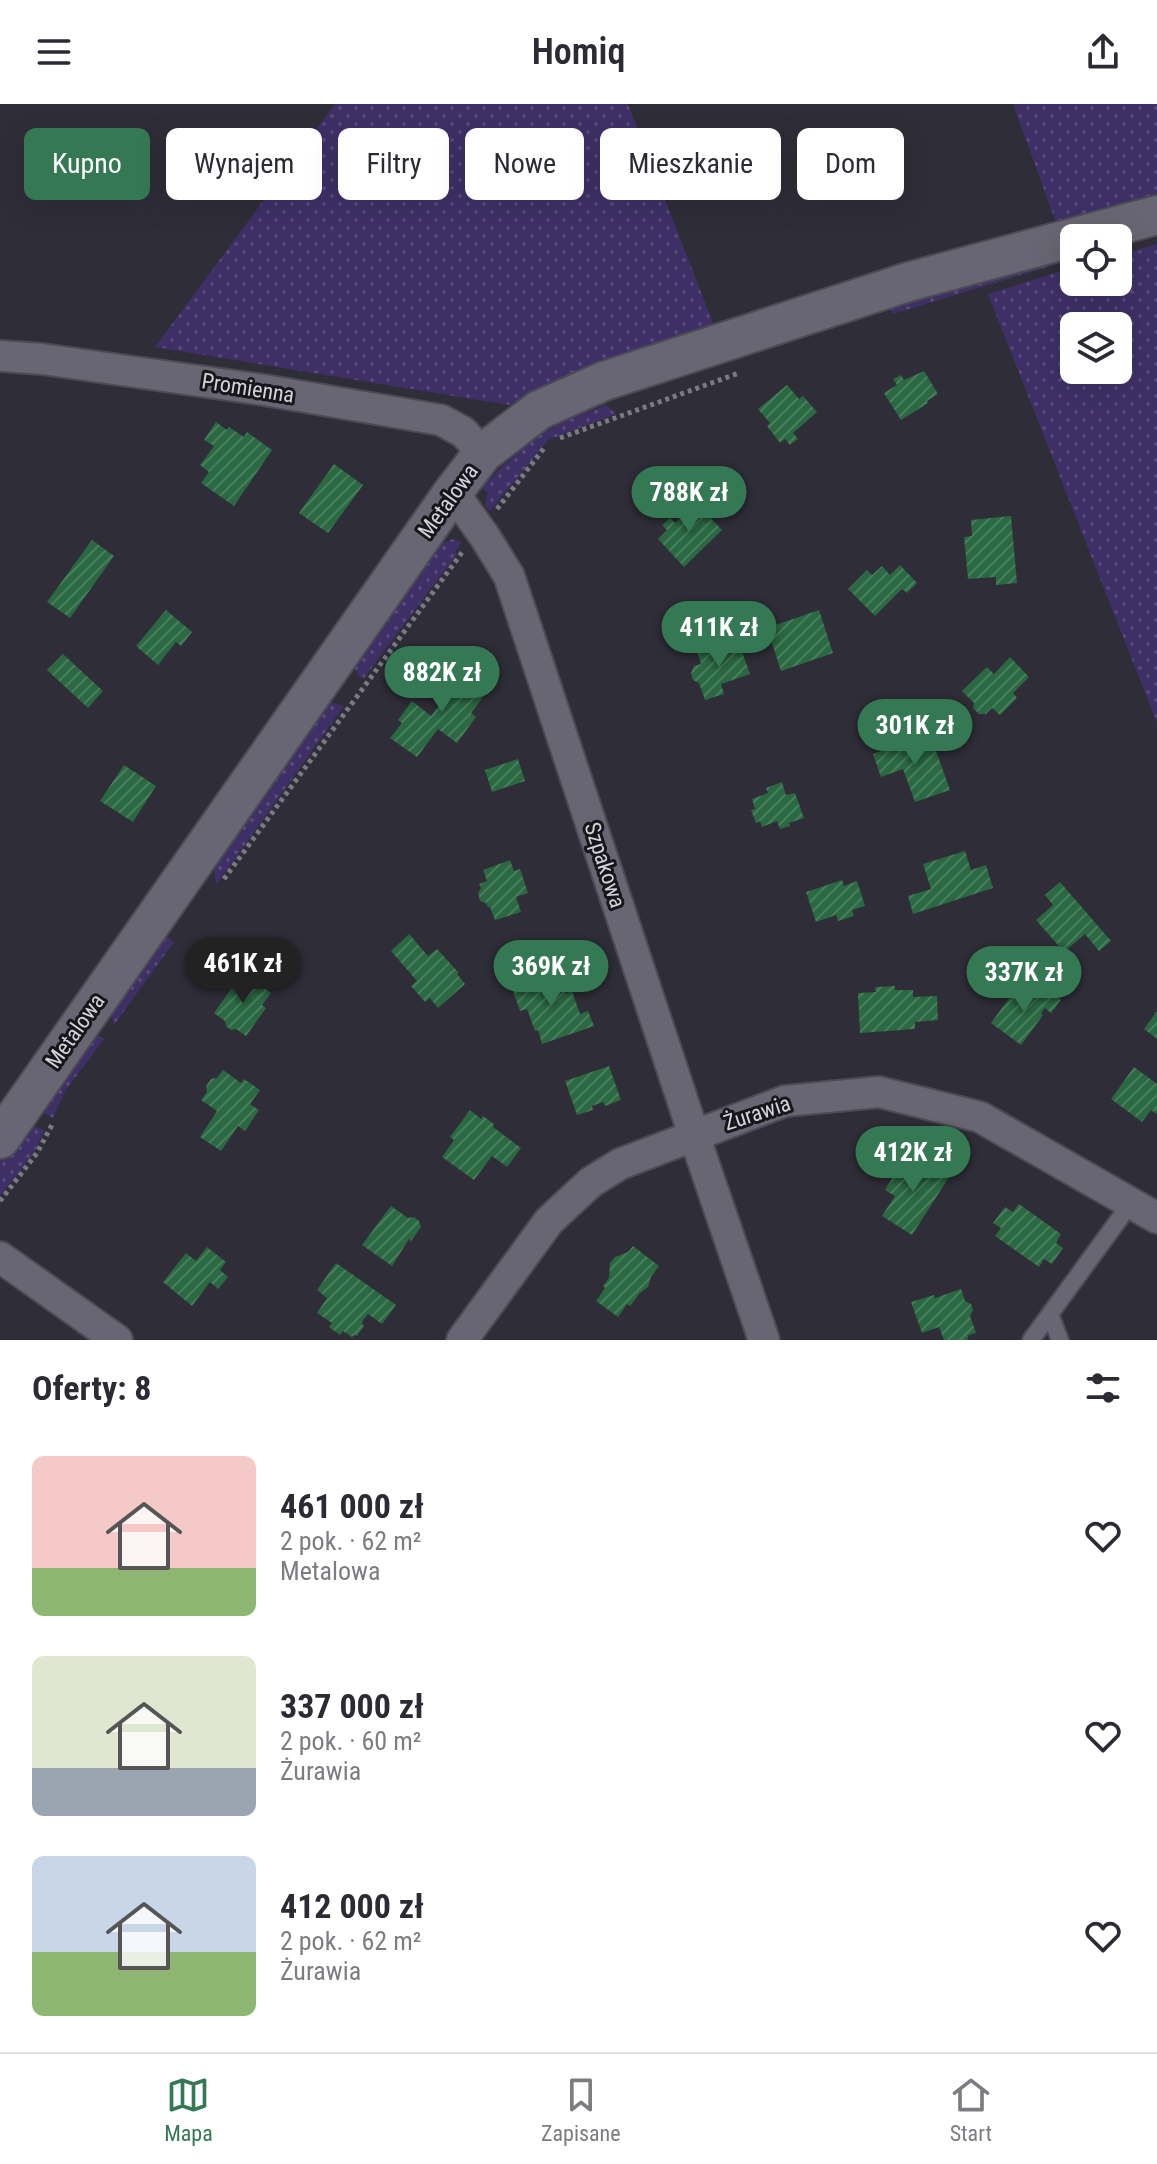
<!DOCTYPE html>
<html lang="pl">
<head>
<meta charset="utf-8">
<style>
	:root { --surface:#fff; --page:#f7f7f7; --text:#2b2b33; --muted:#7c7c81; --line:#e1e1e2; --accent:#347854 }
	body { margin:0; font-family:"Roboto Condensed",sans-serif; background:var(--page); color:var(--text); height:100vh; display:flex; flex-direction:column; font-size:30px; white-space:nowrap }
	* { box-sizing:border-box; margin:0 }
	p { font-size:26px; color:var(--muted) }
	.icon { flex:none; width:44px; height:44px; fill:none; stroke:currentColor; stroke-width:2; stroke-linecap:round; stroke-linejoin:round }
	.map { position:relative; height:1236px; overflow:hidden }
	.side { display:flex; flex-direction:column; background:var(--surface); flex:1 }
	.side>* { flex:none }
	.hud { position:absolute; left:24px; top:24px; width:1110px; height:72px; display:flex; gap:16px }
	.controls { position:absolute; left:1060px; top:120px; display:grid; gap:16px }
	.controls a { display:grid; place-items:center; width:72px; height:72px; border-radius:12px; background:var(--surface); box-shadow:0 8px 32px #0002; font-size:40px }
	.price { position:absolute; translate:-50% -68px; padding:0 18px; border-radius:28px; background:var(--accent); color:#fff; font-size:26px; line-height:52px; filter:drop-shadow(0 2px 4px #0008) }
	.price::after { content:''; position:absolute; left:50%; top:48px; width:24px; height:18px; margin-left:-12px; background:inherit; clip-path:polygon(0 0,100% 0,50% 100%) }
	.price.active { background:#222; color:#fff }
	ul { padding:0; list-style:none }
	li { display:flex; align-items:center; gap:24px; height:200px; padding:0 32px }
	li span { display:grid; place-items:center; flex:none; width:224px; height:160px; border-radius:12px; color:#555 }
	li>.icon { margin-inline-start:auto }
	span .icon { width:96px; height:96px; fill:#fffc; stroke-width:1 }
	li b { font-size:34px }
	h2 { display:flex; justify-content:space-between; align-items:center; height:96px; padding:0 32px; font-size:34px }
	.chip { padding:0 28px; border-radius:12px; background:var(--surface); box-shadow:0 8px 32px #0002; font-size:28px; line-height:72px }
	.chip.active { background:var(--accent); color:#fff }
	header { display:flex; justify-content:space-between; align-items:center; height:104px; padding:0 32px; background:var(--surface); font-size:36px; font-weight:600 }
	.dock { display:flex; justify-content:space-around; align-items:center; height:112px; border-top:2px solid var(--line); background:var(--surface); font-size:22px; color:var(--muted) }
	.dock a { display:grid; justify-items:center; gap:4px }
	.dock .active { color:var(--accent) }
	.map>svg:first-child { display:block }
	.grass { fill:url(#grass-dots); fill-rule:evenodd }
	.building { fill:url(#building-hatch) }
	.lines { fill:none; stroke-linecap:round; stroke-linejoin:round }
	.service-casing { stroke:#4c4b53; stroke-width:20 }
	.minor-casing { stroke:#4c4b53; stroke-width:34 }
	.tertiary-casing { stroke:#4c4b53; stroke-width:42 }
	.path { stroke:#7b7982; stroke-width:5; stroke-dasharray:4 4; stroke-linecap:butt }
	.service { stroke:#686672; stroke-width:16 }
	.minor { stroke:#686672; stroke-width:30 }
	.tertiary { stroke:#686672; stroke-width:38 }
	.labels { text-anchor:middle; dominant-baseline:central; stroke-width:6; stroke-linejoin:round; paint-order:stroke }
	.street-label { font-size:22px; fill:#d4d3da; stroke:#17161b }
</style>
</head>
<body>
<header><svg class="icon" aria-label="menu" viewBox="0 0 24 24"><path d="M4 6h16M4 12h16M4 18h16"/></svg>Homiq<svg class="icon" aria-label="share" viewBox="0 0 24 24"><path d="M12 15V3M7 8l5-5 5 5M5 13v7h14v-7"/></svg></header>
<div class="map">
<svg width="1157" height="1236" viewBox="0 0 1157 1236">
	<defs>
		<pattern id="grass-dots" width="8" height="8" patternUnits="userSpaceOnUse" patternTransform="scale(2)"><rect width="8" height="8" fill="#3e3067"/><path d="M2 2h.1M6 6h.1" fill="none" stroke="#594d7c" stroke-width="1.8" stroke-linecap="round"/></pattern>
		<pattern id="building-hatch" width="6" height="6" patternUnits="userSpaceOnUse" patternTransform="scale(2)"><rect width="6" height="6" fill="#2a6941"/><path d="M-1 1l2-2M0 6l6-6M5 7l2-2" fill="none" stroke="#487e5c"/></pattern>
	</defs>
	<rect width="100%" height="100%" fill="#2f2d37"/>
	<path class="grass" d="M335 0H628L714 222 540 285 509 301 155 243Z
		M1013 0H1157V99L1059 127Z
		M1157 140V619L988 190 1074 163V178H1118V151ZM1074 222H1118V266H1074Z
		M1074 146V155L893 210 890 205 893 201Z
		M606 301 616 310 548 336 490 407 485 401 488 389 482 383C504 360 526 338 554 323 570 314 589 308 606 301Z
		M452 435 462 438 455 448 457 450 364 574 359 573 355 565 357 559 440 441Z
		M333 599 344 602 217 780 214 770 216 754 327 601Z
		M163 830 174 838 114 921 110 909Z
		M95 932 105 934 65 987 53 1014 44 1009 42 1004 88 934Z
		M29 1021 45 1026 34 1049 0 1092V1056L23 1024Z"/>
	<path class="building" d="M862 33 872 58 857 63 848 38Z
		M924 267 938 290 927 297 928 299 901 316 884 289 897 281 893 275 901 271 904 276Z
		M787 281 799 295 803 292 817 308 793 329 798 335 790 341 785 335 780 339 767 322 770 319 758 305Z
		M216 318 227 326 229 323 244 333 247 328 272 346 234 402 201 379 209 368 200 361 214 342 204 336Z
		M334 360 363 381 328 429 299 409Z
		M696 399 722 426 684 463 658 435 667 426 662 421 670 414 675 419Z
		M1011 412 1017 479 996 481V473L968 475 964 433 972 432 971 416Z
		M92 436 114 452 70 514 47 498Z
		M900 461 917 479 907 489 902 485 875 512 848 485 867 466 872 471 882 462 890 471Z
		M166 506 192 528 181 542 176 538 158 561 136 542Z
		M819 506 833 549 781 567 767 524Z
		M717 539 719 545 739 539 750 570 721 580 724 590 705 596 699 579 693 576 691 569 694 562 701 560 697 547Z
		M63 550 103 587 88 604 47 566Z
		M1010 553 1029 573 1013 589 1017 594 1000 611 992 604 986 610H979L973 604 974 599 962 587 987 563 994 570Z
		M461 562 490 584 471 609 476 613 457 639 438 625 417 653 390 634 402 619 398 616 412 597 431 612 445 593 440 589Z
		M930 630 950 686 915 698 903 665 881 673 873 650Z
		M518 655 525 677 492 688 485 666Z
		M124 661 156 682 133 718 100 697Z
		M782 678 786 691 795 689 804 714 789 719 790 722 780 725 777 717 762 723 760 717 756 719 751 706 755 705 752 695 768 689 766 684Z
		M965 747 971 766 986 761 993 784 913 810 908 792 931 785 923 760Z
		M510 756 514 767 520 765 528 789 516 793 521 808 495 816 490 803H488L486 799 480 797 478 789 481 784 479 780 487 777 483 766Z
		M842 776 844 782 857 777 865 802 852 806 854 812 838 817 836 811 816 818 806 788Z
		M1060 778 1111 837 1099 847 1085 830 1064 848 1036 816 1053 801 1045 791Z
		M409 830 428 852 437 845 459 869 457 870 465 880 438 904 430 894 425 898 411 882 417 877 391 847Z
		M559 868 566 889 572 887 580 910 588 907 594 922 542 940 538 926 535 927 527 905 520 907 512 884Z
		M245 870 271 889 262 901 266 904 246 932 236 925 231 926 226 922 225 917 214 909 234 881 236 882Z
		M1040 881 1061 896 1051 909 1045 904 1041 909 1043 911 1021 941 991 919 1013 889 1027 899Z
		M895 882V886H913V893L937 892 938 916 915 918V925L860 929 858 889 876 888 875 883Z
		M1157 907V935L1144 925Z
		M609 962 621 996 605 1002 603 998 592 1002 593 1006 577 1011 565 977Z
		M1134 963 1157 980V1010L1151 1006 1142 1018 1111 995Z
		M223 966 241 979 244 975 260 986 250 1000 259 1006 245 1027 238 1022 221 1047 200 1033 217 1007 201 996 207 988 206 982 211 975 217 974Z
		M470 1006 481 1015 483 1012 494 1020 493 1023 521 1044 507 1063 492 1052 474 1076 442 1053 454 1036 450 1033Z
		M905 1053 929 1071 936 1060 951 1070 912 1131 882 1112 895 1092 885 1086Z
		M1019 1100 1061 1130 1056 1139 1063 1144 1052 1160 1044 1155 1039 1163 995 1132 1001 1124 993 1119 1005 1103 1013 1108Z
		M391 1102 408 1114 414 1113 419 1117 421 1123 411 1137 409 1135 392 1162 362 1141Z
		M633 1142 659 1162 651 1173 648 1183 640 1189 630 1202 627 1200 618 1213 596 1197 605 1184 603 1182 609 1174 610 1159 615 1153 628 1148Z
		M207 1143 226 1158 220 1166 228 1173 218 1185 210 1178 192 1202 163 1178 186 1149 196 1157Z
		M336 1159 396 1201 382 1220 368 1210 363 1216 362 1220 364 1222 357 1232 354 1231 352 1233 343 1227 340 1231 329 1223 332 1219 317 1209 327 1194 317 1186Z
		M961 1185 965 1197 971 1200 973 1206 970 1212 976 1229 969 1231 967 1236H944L939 1223 922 1229 911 1198 934 1191 935 1194Z"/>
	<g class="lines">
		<g class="service-casing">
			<path id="service" d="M1050 1210 1060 1236
				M1031 1236 1131 1099"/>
		</g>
		<g class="minor-casing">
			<path id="minor" d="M0 252 42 255 264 286 441 316 463 328 483 349
				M453 388 485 433 509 472 694 1031 764 1236
				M0 1153 117 1236
				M462 1236 549 1117 591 1078 620 1060 785 997 879 988 980 1013 1157 1114"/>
		</g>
		<g class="tertiary-casing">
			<path id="tertiary" d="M0 1035 453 388 483 349 539 306 604 277 908 178 1157 111"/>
		</g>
		<path class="path" d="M560 334 739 269
			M497 405 545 343
			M224 775 463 447
			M0 1097 37 1049 53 1019"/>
		<use href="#service" class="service"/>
		<use href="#minor" class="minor"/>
		<use href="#tertiary" class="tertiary"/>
	</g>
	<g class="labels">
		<g class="street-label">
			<text transform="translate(248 284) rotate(9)">Promienna</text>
			<text transform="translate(448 397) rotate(-54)">Metalowa</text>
			<text transform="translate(605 761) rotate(72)">Szpakowa</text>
			<text transform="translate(75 927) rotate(-55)">Metalowa</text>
			<text transform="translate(757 1009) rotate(-18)">Żurawia</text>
		</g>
	</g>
</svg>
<div class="controls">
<a><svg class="icon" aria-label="locate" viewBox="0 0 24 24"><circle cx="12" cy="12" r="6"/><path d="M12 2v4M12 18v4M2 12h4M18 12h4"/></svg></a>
<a><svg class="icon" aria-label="layers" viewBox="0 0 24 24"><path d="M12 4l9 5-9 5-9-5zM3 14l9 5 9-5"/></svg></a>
</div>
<b class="price" style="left:689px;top:430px">788K zł</b>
<b class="price" style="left:719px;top:565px">411K zł</b>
<b class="price" style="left:442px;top:610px">882K zł</b>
<b class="price" style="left:915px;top:663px">301K zł</b>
<b class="price active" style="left:243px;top:901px">461K zł</b>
<b class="price" style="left:551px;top:904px">369K zł</b>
<b class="price" style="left:1024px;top:910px">337K zł</b>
<b class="price" style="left:913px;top:1090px">412K zł</b>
<div class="hud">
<a class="chip active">Kupno</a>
<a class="chip">Wynajem</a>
<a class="chip">Filtry</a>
<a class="chip">Nowe</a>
<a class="chip">Mieszkanie</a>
<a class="chip">Dom</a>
</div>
</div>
<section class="side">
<h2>Oferty: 8<svg class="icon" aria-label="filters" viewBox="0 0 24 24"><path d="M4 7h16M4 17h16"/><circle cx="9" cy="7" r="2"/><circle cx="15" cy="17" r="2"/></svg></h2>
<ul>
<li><span style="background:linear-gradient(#f6c9c9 70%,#8fb573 0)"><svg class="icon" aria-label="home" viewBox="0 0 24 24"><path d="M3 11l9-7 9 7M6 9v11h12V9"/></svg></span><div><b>461 000 zł</b><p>2 pok. · 62 m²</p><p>Metalowa</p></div><svg class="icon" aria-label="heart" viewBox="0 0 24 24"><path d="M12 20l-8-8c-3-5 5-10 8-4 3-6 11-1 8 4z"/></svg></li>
<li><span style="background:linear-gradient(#dfe7d0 70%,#9aa5b1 0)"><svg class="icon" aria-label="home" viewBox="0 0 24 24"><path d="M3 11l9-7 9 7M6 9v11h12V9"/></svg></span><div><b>337 000 zł</b><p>2 pok. · 60 m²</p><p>Żurawia</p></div><svg class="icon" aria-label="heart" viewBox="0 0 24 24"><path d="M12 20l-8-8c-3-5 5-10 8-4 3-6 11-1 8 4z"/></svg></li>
<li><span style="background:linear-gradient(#c9d6e8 60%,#8fb573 0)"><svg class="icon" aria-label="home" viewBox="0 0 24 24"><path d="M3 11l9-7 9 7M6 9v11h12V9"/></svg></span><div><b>412 000 zł</b><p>2 pok. · 62 m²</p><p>Żurawia</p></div><svg class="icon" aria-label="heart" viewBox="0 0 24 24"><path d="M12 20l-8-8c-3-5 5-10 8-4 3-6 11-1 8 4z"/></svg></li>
</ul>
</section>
<nav class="dock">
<a class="active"><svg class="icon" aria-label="map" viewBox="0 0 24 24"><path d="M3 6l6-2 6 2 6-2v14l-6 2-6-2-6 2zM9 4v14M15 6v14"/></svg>Mapa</a>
<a><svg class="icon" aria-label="saved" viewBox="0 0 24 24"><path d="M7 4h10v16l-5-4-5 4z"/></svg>Zapisane</a>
<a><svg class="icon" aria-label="home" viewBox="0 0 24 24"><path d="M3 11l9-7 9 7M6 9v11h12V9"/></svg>Start</a>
</nav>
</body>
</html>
